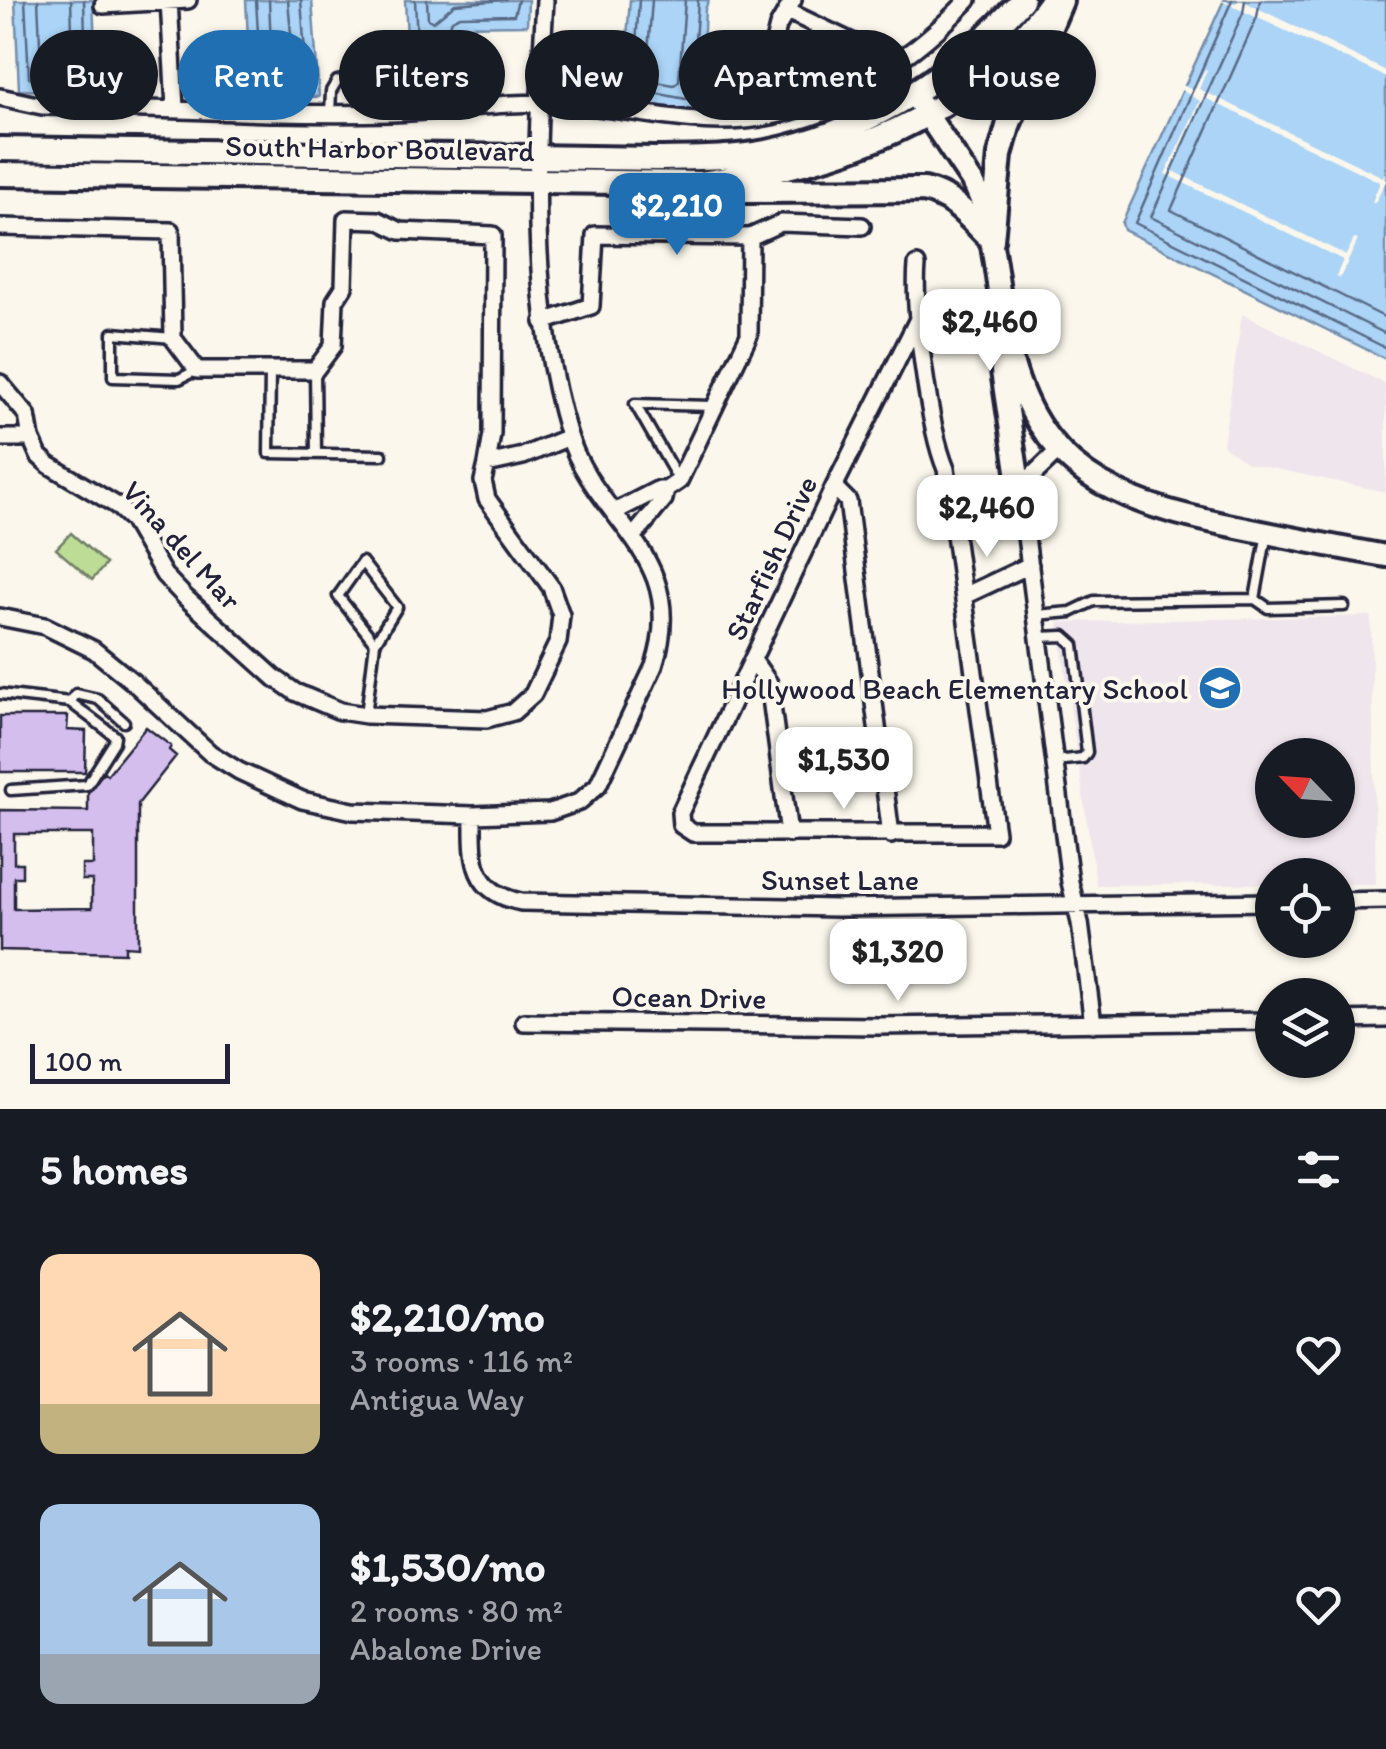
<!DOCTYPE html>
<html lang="en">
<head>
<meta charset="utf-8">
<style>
	:root { --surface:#171b24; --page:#242831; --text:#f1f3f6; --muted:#9ea1a6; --accent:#1f6fb2 }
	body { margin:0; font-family:Itim,sans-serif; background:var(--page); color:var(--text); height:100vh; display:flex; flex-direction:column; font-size:38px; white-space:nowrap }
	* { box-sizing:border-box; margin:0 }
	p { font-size:32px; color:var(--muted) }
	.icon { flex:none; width:55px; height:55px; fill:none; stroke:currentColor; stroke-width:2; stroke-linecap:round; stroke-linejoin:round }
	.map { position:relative; height:1109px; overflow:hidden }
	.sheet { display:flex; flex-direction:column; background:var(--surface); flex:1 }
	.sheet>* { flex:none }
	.guide { position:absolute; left:30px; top:30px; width:1328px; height:90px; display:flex; gap:20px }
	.needle { width:65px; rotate:295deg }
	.buttons { position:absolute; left:1255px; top:738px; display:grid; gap:20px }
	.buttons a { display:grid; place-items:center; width:100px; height:100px; border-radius:50%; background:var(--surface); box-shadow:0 2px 8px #0004; font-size:50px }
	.scale { position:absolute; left:30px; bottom:25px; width:200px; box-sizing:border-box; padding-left:10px; border:5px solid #22223b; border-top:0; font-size:28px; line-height:35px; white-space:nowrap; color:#22223b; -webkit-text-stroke:8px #fbf7ec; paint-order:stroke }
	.price { position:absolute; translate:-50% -85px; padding:0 22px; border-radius:20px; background:#fff; color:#222; font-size:32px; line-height:65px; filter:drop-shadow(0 2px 5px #0008) }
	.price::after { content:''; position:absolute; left:50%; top:60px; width:30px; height:22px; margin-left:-15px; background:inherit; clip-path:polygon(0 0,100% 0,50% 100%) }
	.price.selected { background:var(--accent); color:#fff }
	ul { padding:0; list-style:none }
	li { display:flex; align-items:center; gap:30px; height:250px; padding:0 40px }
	li span { display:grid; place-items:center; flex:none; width:280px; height:200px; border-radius:20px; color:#555 }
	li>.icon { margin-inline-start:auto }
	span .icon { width:120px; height:120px; fill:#fffc; stroke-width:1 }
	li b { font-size:42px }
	h2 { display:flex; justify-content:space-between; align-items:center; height:120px; padding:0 40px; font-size:42px }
	.chip { padding:0 35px; border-radius:45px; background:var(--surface); box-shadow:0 2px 8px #0004; font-size:35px; line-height:90px }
	.chip.selected { background:var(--accent); color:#fff }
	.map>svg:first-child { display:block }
	.built { fill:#efe6ed; fill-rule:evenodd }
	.green { fill:#bddc95; stroke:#707f68; stroke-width:2.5 }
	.water { fill:#abd4f6; stroke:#748dab; stroke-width:2.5 }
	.pier { fill:#fbf7ec }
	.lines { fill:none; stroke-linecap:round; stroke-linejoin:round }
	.shore { stroke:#596986; stroke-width:2.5 }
	.building { fill:#d4beee; stroke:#22223b; stroke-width:2.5; fill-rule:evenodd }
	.service-casing { stroke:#22223b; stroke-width:15 }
	.minor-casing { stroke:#22223b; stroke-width:22 }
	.tertiary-casing { stroke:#22223b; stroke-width:28 }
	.secondary-casing { stroke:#22223b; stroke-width:30 }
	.service { stroke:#fbf7ec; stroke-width:8 }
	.minor { stroke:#fbf7ec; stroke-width:15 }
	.tertiary { stroke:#fbf7ec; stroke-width:20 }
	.secondary { stroke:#fbf7ec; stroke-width:22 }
	.labels { text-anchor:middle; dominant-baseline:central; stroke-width:8; stroke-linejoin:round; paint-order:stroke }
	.street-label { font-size:30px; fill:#22223b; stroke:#fbf7ec }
	.poi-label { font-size:30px; fill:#22223b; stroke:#fbf7ec; text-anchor:end }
</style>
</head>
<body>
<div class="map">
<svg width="1386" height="1109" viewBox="0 0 1386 1109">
	<rect width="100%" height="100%" fill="#fbf7ec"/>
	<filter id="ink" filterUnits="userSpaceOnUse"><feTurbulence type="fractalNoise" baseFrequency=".01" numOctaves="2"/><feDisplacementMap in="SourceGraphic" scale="20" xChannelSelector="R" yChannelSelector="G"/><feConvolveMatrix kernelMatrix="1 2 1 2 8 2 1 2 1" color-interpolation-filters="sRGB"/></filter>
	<g filter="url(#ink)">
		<path class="built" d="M1242 314 1386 384V492L1247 463 1223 445Z
			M1371 616 1376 884H1338V875H1272V884L1096 885 1058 622ZM1272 755H1338V820H1272Z"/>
		<path class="green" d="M71 533 106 564 92 580 56 549Z"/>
		<path class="water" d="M15 0H93L97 92 19 90Z
			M246 0H312L319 97 251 94Z
			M405 0H528L527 25 459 26 460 94H410Z
			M630 0H709L705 9 700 112 622 100Z
			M1224 0H1386V359L1124 230 1122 223Z"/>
		<path class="pier" d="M1219 0 1235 3 1241 0 1386 71V77Z
			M1205 69 1207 70 1199 89 1383 177 1386 172V181L1375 203 1372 202 1380 182 1205 98 1171 170 1346 255 1354 239 1358 240 1340 278 1336 276 1343 260 1165 174 1200 101 1178 88 1180 84 1194 90Z"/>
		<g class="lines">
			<path class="shore" d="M25 0 29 78 81 82 86 77 84 0
				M38 0 41 65 68 69 73 64 71 0
				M256 0 261 82 302 86 307 81 301 0
				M269 0 272 69 276 72 289 73 294 68 288 0
				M415 0 419 80 423 84H444L449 79V28L452 20 460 16 514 15 518 0
				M427 0 428 19 433 22 455 4 505 0
				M639 0 633 89 686 99 691 95 698 0
				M652 0 646 78 650 81 674 85 679 81 685 0
				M1232 0 1135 223 1386 348
				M1245 0 1243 13 1151 217 1386 334
				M1260 0 1257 17 1171 210 1386 318"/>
		</g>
		<path class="building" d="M0 716H68L67 730 86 731 85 772H0Z
			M146 727 171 746 169 750 176 756 138 804V947L125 946V953L0 950V810L88 811V792L104 772 107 775ZM14 834H93V865H82V880H92V908L14 909V877H22V863H14Z"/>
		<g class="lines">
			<g class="service-casing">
				<path id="service" d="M330 113 331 91 337 81C359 75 381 92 390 111
					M173 338 113 333V377L179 379 197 370
					M270 370 269 453 382 455
					M315 370 316 453
					M679 481 635 404 712 406
					M1255 599 1268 608 1344 606
					M1036 615 1071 612 1094 601 1255 599 1267 533
					M1039 637 1064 636 1074 645 1087 752 1083 758 1055 761
					M0 694 70 702 115 736 114 742 87 785 11 790
					M70 702 76 694 98 699 124 722
					M366 715 375 643 338 596 362 562 397 607 375 643"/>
			</g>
			<g class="minor-casing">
				<path id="minor" d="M169 0 175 108
					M103 5 188 0
					M787 11 898 64
					M0 97 42 106C158 108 275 116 391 113 449 111 507 100 565 104 638 108 702 132 776 115 853 97 914 57 968 0
					M773 115 774 42 778 26 793 0
					M0 227 171 231 173 338 197 370H315L333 346 335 301 344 287 346 219 378 220 400 231 493 235 492 434 487 464
					M917 265C913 308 929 429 946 469L996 833H693L681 825 680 813 834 487 919 317
					M543 322 591 306 595 235 750 237 781 223 862 226
					M0 383 27 415 31 438 39 456 49 465 116 505 132 520 164 575 186 598 275 678 295 692 340 711 366 715 487 719 513 712 533 694 558 642 561 615 551 587 487 499 483 481 487 464 523 456 569 437
					M0 438H31
					M1059 450 1030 478 1021 497 1070 882 1080 923 1093 1024
					M834 487 848 501 891 835
					M614 512 657 490H666
					M634 536 664 499 666 490 679 481 749 335 750 237
					M964 596 1030 565
					M0 617 45 626 94 650 133 682 210 753 239 771 302 800 353 811 473 815 550 812 579 802 598 785 654 666C691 554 595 523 568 433 526 294 537 143 545 0
					M753 660 769 683 789 834
					M473 815C473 857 470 892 521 902L837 908 1272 902
					M1338 901 1386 900
					M1338 1020 1386 1019
					M524 1022 878 1026 1272 1021"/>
			</g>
			<g class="tertiary-casing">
				<path id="tertiary" d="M914 95 975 186 984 207C998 260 999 318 1015 371 1049 482 1135 506 1237 527 1286 537 1336 547 1386 556
					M1004 351 1002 371 1021 497"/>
			</g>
			<g class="secondary-casing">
				<path id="secondary" d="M0 149 655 159C698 158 743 159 785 148 880 124 957 72 1022 0
					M0 174 701 183C844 162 964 123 1052 0
					M729 187 748 191 924 190C955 197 970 219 992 240
					M992 240 1000 155 1009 123 1061 1"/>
			</g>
			<use href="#service" class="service"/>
			<use href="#minor" class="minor"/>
			<use href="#tertiary" class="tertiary"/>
			<use href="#secondary" class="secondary"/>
		</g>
	</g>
	<defs>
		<g id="school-disc" transform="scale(2.25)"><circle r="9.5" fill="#1f6fb2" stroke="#fbf7ec"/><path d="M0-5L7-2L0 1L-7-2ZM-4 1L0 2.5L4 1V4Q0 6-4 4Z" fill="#fff"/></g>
	</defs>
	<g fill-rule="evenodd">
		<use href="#school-disc" x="1220" y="688"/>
	</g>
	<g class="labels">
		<g class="street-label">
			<text transform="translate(380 148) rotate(1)">South Harbor Boulevard</text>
			<text transform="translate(182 545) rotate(48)">Vina del Mar</text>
			<text transform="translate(771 558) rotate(-65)">Starfish Drive</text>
			<text x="840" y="879">Sunset Lane</text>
			<text transform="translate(689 997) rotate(1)">Ocean Drive</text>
		</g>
		<g class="poi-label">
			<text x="1188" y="688">Hollywood Beach Elementary School</text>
		</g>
	</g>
</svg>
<div class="buttons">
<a><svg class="needle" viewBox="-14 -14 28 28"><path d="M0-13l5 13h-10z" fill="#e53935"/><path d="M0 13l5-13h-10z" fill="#9ea1a6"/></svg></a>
<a><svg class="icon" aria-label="locate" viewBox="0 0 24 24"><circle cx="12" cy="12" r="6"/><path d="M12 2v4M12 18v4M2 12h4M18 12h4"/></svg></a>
<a><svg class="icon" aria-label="layers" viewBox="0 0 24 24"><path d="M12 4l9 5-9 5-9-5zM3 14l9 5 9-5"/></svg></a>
</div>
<div class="scale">100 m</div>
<b class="price selected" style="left:677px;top:258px">$2,210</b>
<b class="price" style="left:990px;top:374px">$2,460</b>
<b class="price" style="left:987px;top:560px">$2,460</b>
<b class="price" style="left:844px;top:812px">$1,530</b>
<b class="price" style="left:898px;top:1004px">$1,320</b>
<div class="guide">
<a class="chip">Buy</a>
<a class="chip selected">Rent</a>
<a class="chip">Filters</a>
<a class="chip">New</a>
<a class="chip">Apartment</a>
<a class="chip">House</a>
</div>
</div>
<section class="sheet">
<h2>5 homes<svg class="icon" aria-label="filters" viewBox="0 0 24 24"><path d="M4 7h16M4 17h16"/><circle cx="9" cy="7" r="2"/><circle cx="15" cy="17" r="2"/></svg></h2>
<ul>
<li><span style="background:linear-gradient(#ffd9b3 75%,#c2b280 0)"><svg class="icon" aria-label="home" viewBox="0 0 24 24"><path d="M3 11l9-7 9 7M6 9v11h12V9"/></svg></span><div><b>$2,210/mo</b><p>3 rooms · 116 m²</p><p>Antigua Way</p></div><svg class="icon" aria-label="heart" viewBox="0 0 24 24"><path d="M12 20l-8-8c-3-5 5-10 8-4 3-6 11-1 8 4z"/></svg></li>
<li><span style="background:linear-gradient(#a9c7e8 75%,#9aa5b1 0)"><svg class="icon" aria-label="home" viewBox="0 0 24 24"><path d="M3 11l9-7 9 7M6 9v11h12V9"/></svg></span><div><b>$1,530/mo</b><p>2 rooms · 80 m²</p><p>Abalone Drive</p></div><svg class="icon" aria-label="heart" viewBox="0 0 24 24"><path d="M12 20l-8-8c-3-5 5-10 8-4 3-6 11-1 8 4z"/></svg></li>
</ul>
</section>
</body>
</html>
